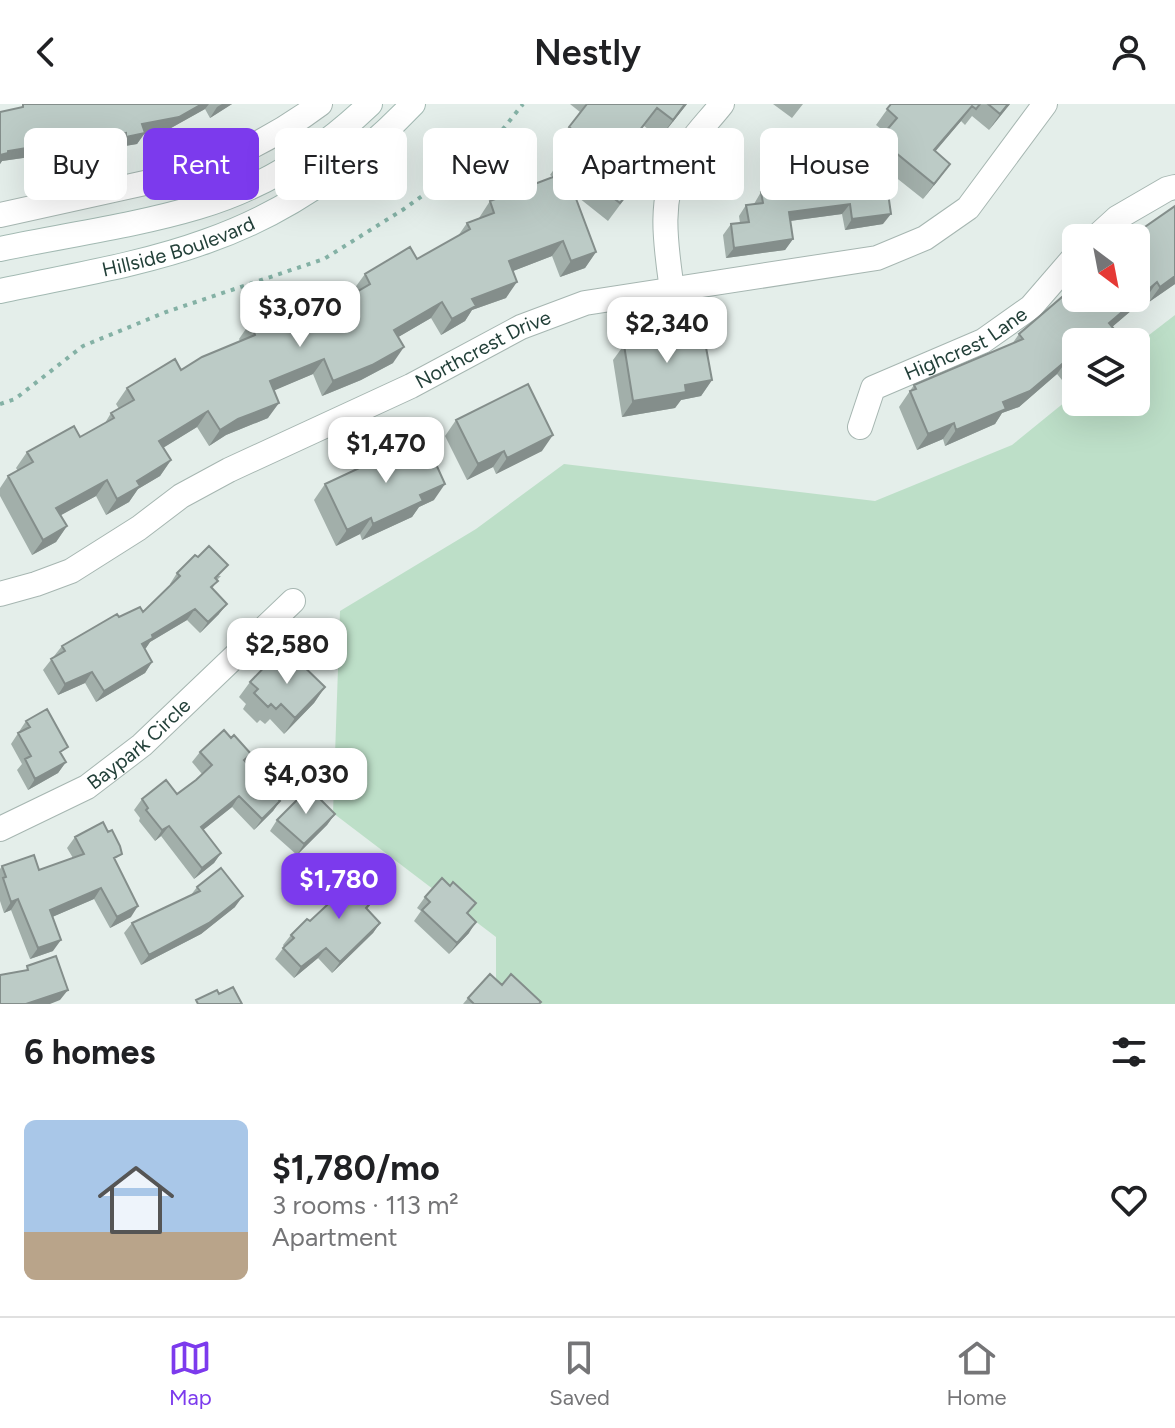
<!DOCTYPE html>
<html lang="en">
<head>
<meta charset="utf-8">
<style>
	:root { --surface:#fff; --page:#f6f6f6; --text:#202124; --muted:#757577; --line:#e0e0e0; --accent:#7c3aed }
	body { margin:0; font-family:Figtree,sans-serif; background:var(--page); color:var(--text); height:100vh; display:flex; flex-direction:column; font-size:30px; white-space:nowrap }
	* { box-sizing:border-box; margin:0 }
	p { font-size:26px; color:var(--muted) }
	.icon { flex:none; width:44px; height:44px; fill:none; stroke:currentColor; stroke-width:2; stroke-linecap:round; stroke-linejoin:round }
	.map { position:relative; height:900px; overflow:hidden }
	.panel { display:flex; flex-direction:column; background:var(--surface); flex:1 }
	.panel>* { flex:none }
	.top-card { position:absolute; left:24px; top:24px; width:1128px; height:72px; display:flex; gap:16px }
	.needle { width:52px; rotate:148deg }
	.controls { position:absolute; left:1062px; top:120px; display:grid; gap:16px }
	.controls a { display:grid; place-items:center; width:88px; height:88px; border-radius:12px; background:var(--surface); box-shadow:0 8px 32px #0002; font-size:40px }
	.price { position:absolute; translate:-50% -68px; padding:0 18px; border-radius:16px; background:#fff; color:#222; font-size:26px; line-height:52px; filter:drop-shadow(0 2px 4px #0008) }
	.price::after { content:''; position:absolute; left:50%; top:48px; width:24px; height:18px; margin-left:-12px; background:inherit; clip-path:polygon(0 0,100% 0,50% 100%) }
	.price.current { background:var(--accent); color:#fff }
	ul { padding:0; list-style:none }
	li { display:flex; align-items:center; gap:24px; height:200px; padding:0 24px }
	li span { display:grid; place-items:center; flex:none; width:224px; height:160px; border-radius:12px; color:#555 }
	li>.icon { margin-inline-start:auto }
	span .icon { width:96px; height:96px; fill:#fffc; stroke-width:1 }
	li b { font-size:34px }
	h2 { display:flex; justify-content:space-between; align-items:center; height:96px; padding:0 24px; font-size:34px }
	.pill { padding:0 28px; border-radius:12px; background:var(--surface); box-shadow:0 8px 32px #0002; font-size:28px; line-height:72px }
	.pill.current { background:var(--accent); color:#fff }
	header { display:flex; justify-content:space-between; align-items:center; height:104px; padding:0 24px; background:var(--surface); font-size:36px; font-weight:600 }
	.tabs { display:flex; justify-content:space-around; align-items:center; height:112px; border-top:2px solid var(--line); background:var(--surface); font-size:22px; color:var(--muted) }
	.tabs a { display:grid; justify-items:center; gap:4px }
	.tabs .current { color:var(--accent) }
	.map>svg:first-child { display:block }
	.green { fill:#bddfc8 }
	.lines { fill:none; stroke-linecap:round; stroke-linejoin:round }
	.minor-casing { stroke:#a6b6b1; stroke-width:26 }
	.secondary-casing { stroke:#a2b9b2; stroke-width:26 }
	.path { stroke:#84b1a5; stroke-width:4; stroke-dasharray:4 6; stroke-linecap:butt }
	.minor { stroke:#fff; stroke-width:24 }
	.secondary { stroke:#fff; stroke-width:24 }
	.wall { fill:#a2afaa }
	.shaded-wall { fill:#848e8b }
	.building { fill:#bccbc6; stroke:#848e8b; stroke-width:2 }
	.labels { text-anchor:middle; dominant-baseline:central; stroke-width:7; stroke-linejoin:round; paint-order:stroke }
	.street-label { font-size:20px; fill:#234039; stroke:#f5faf8 }
</style>
</head>
<body>
<header><svg class="icon" aria-label="back" viewBox="0 0 24 24"><path d="M15 5l-7 7 7 7"/></svg>Nestly<svg class="icon" aria-label="person" viewBox="0 0 24 24"><circle cx="12" cy="8" r="4"/><path d="M4 21q1-7 8-7t8 7"/></svg></header>
<div class="map">
<svg width="1175" height="900" viewBox="0 0 1175 900">
	<rect width="100%" height="100%" fill="#e4eeea"/>
	<path class="green" d="M1175 211V900H517L496 875V833L333 709 340 507 476 425 564 360 875 397 1012 341 1076 289V298H1136V241Z"/>
	<g class="lines">
		<g class="minor-casing">
			<g id="minor">
				<path d="M0 111 190 69C237 52 280 30 320 0"/>
				<path d="M1095 134 1117 114 1167 85 1175 83"/>
				<path d="M672 186C666 142 658 97 679 56 689 36 708 18 722 0"/>
				<path id="s1" d="M860 323 873 284 983 237 1031 203 1076 151"/>
				<path id="s2" d="M0 490 36 480 71 467 139 424 181 392 229 366 411 282 521 223 585 199 877 154 925 134 968 104 1045 0"/>
				<path id="s3" d="M0 725 87 683 142 641 293 497"/>
			</g>
		</g>
		<g class="secondary-casing">
			<g id="secondary">
				<path d="M0 145C66 131 134 122 198 103 263 84 322 46 370 0"/>
				<path id="s4" d="M0 187C69 172 141 161 207 137 287 109 355 61 413 0"/>
			</g>
		</g>
		<path class="path" d="M0 300 15 295 83 242 166 208 324 155 404 105 487 45 523 0"/>
		<use href="#minor" class="minor"/>
		<use href="#secondary" class="secondary"/>
	</g>
	<path class="wall" d="M23 0H232L210 14 205 5 171 24 144 29 137 40 119 43 118 40 87 46 83 52 39 60 37 52 2 57 0 60V8L21 4Z
		M570 0H687L660 34 644 22 630 40 619 64 637 78 608 117 574 90 596 148 585 164 560 173 552 152 513 167 506 194 472 206 465 217 441 231 431 214 398 233 393 259 361 276 322 292 313 270 274 286 268 314 226 331 209 342 197 323 163 344 171 356 160 372 138 385 129 398 106 411 96 392 60 411 67 422 56 438 32 451 0 392V384L8 372 18 367 16 364 27 348 80 333 105 319 111 309 119 305 116 300 127 284 181 266 240 237 239 235 250 219 304 211 346 194 355 188 354 185 365 170 417 155 458 132 467 119 479 114 490 97 553 73 550 71 566 48 556 41 580 8Z
		M773 0H803L792 14Z
		M891 0H1010L989 26 972 12 965 21 961 17 935 47 939 75 923 95 884 64 883 120 845 126 842 110 790 117 793 135 785 146 726 154 723 131 731 120 740 119 739 112 746 101 754 100 761 88 784 85 789 78 794 77 793 75 801 64 840 67 881 61 868 51 885 28 876 21Z
		M1175 102V180L1149 198 1146 194 1112 223 1076 263 1062 276 1057 270 1019 303 1002 309 995 320 945 342 943 335 917 346 899 303 914 281 1012 240 1019 230Z
		M624 241 712 276 701 292 681 296 675 304 622 313 613 256Z
		M456 316 542 347 496 370 493 363 467 376 445 332Z
		M325 380 434 396 419 403 412 413 362 436 360 430 336 442 314 396Z
		M177 469 221 472 217 476 212 485 219 510 200 529 187 516 150 538 145 545 152 558 145 569 96 598 85 579 58 591 43 566 62 542 119 513 143 508 171 481 170 480Z
		M287 562 325 583 314 599 284 630 270 615 265 620 260 616 257 619 243 605 246 600 239 593 250 578Z
		M26 617 62 651 66 658 58 669 28 686 17 666 22 660 11 640Z
		M200 648 245 658 280 697 273 707 254 726 232 703 203 726 221 749 214 759 194 775 161 732 155 737 139 717 140 714 134 706 142 695 177 690 196 676 202 670 192 658Z
		M335 710 327 721 297 751 270 727 277 716Z
		M75 733 116 758 131 813 110 824 94 795 52 813 53 847 30 855 11 806 4 809 0 797V765L2 762 39 766 73 754 67 744Z
		M357 772 387 780 367 805 380 819 373 829 332 869 318 854 294 874 275 855 284 843 283 841 291 831 310 817 330 798 329 796 336 785Z
		M197 783 235 803 201 830 141 861 124 829 132 819 191 791Z
		M425 793 468 811 469 829 449 850 414 817 421 807 417 804Z
		M502 881 540 900H463L468 894Z"/>
	<path class="shaded-wall" d="M202 0H209L205 5 171 24 135 31 142 20Z
		M222 0H232L210 14 217 3Z
		M685 0H687L660 34 673 16Z
		M1008 0H1010L989 26 1000 10Z
		M972 2 961 17 923 62 934 46Z
		M126 29 118 40 87 46 83 52 39 60 46 49 90 36Z
		M145 29 137 40 119 43 126 33Z
		M45 41 37 52 2 57 0 60V51L8 47Z
		M950 60 939 75 923 95 934 80Z
		M850 100 842 110 782 118 789 108Z
		M891 110 883 120 845 126 852 115Z
		M793 135 785 146 726 154 734 144Z
		M563 137 552 152 498 173 509 157Z
		M596 148 585 164 560 173 571 157Z
		M1175 172V180L1149 198 1160 183Z
		M517 178 506 194 472 206 465 217 441 231 452 215 472 195Z
		M1157 178 1146 194 1098 235 1109 219Z
		M442 198 431 214 383 242 394 226Z
		M1114 225 1104 238H1098Z
		M404 243 393 259 361 276 322 292 333 277Z
		M324 255 313 270 259 293 270 277Z
		M1068 255 1057 270 1019 303 1002 309 995 320 945 342 956 326 1003 298Z
		M1076 257V263L1062 276 1073 260Z
		M712 276 701 292 681 296 675 304 622 313 633 297 685 281Z
		M279 299 268 314 226 331 209 342 220 326 238 315Z
		M208 307 197 323 148 353 159 337Z
		M954 319 943 335 917 346 928 330Z
		M553 331 542 347 496 370 507 354Z
		M504 347 493 363 467 376 478 360Z
		M171 356 160 372 138 385 129 398 106 411 117 395 137 377Z
		M107 376 96 392 45 420 56 404Z
		M445 380 434 396 419 403 412 413 362 436 373 420 420 391Z
		M371 414 360 430 336 442 347 426Z
		M67 422 56 438 32 451 43 436Z
		M227 500 219 510 200 529 208 518Z
		M195 505 187 516 150 538 146 544 134 551 142 540 152 531Z
		M152 558 145 569 96 598 104 587Z
		M92 568 85 579 58 591 65 580Z
		M325 583 314 599 284 630 295 614Z
		M66 658 58 669 28 686 35 675Z
		M239 692 232 703 193 734 201 723Z
		M280 697 273 707 254 726 262 715Z
		M335 710 327 721 297 751 304 740Z
		M169 722 161 732 155 737 162 726Z
		M221 749 214 759 194 775 202 764Z
		M101 784 94 795 43 817 50 806Z
		M243 792 235 803 201 830 141 861 149 851Z
		M18 795 11 806 4 809 11 798Z
		M138 802 131 813 110 824 117 813Z
		M476 818 469 829 449 850 457 839Z
		M380 819 373 829 332 869 340 858Z
		M61 836 53 847 30 855 38 844Z
		M326 844 318 854 294 874 301 863Z
		M68 886 60 896 50 900H26Z"/>
	<path class="building" d="M23 0H202L179 13 142 20 145 29 126 33V29L90 36 91 41 46 49 45 41 8 47V49L0 51V8L23 3Z
		M587 0H685L673 16 657 4 629 40 634 43 618 64 637 78 620 99 562 54 579 31 569 23Z
		M891 0H980L976 5 972 2 934 46 950 60 934 80 879 35 897 14 887 5Z
		M988 0H1008L1000 10Z
		M839 59 840 67 884 61 891 110 852 115 850 100 789 108 793 135 734 144 731 120 749 118 746 101 763 99 761 88 790 84 789 78 802 76 801 64Z
		M566 68 596 148 571 157 563 137 509 157 517 178 472 195 476 202 452 215 442 198 394 226 404 243 372 261 333 277 324 255 270 277 279 299 238 315 220 326 208 307 159 337 171 356 137 377 140 382 117 395 107 376 56 404 67 422 43 436 8 372 33 358 27 348 74 322 80 333 114 314 111 309 134 296 127 284 175 255 181 266 202 253 255 231 250 219 298 199 304 211 346 194 370 180 365 170 410 143 417 155 470 125 467 119 494 109 490 97Z
		M1175 102V172L1160 183 1157 178 1109 219 1114 225 1098 238H1076V257L1073 260 1068 255 1030 287 1003 298 1006 305 956 326 954 319 928 330 910 287 916 285 914 281 1023 235 1019 230 1076 181V194H1136V134H1129Z
		M703 227 712 276 685 281 686 288 633 297 624 241Z
		M528 280 553 331 507 354 504 347 478 360 456 316Z
		M419 336 421 341 426 338 445 380 420 391 423 397 373 420 371 414 347 426 325 380Z
		M209 442 228 461 215 474 218 477 211 483 227 500 208 518 195 505 152 531 153 534 142 540 152 558 104 587 92 568 65 580 51 555 65 547 62 542 117 510 119 513 140 503 143 508 180 472 177 469 195 451 198 453Z
		M276 551 287 562 295 554 325 583 295 614 281 600 276 605 271 600 268 603 254 589 258 585 250 578Z
		M47 605 68 643 60 648 66 658 35 675 25 655 31 652 18 629 30 623 26 617Z
		M224 626 231 634 234 631 251 650 244 656 280 697 262 715 239 692 201 723 221 749 202 764 169 722 162 726 146 706 148 704 142 695 166 676 177 690 196 676 212 661 200 648Z
		M309 684 335 710 304 740 277 716Z
		M103 718 108 728 112 726 120 742 122 750 114 754 138 802 117 813 101 784 50 806 61 836 38 844 18 795 11 798 3 774 6 773 2 762 34 751 39 766 84 750 75 733Z
		M368 761 387 780 366 804 380 819 340 858 326 844 301 863 283 844 294 834 291 831 307 815 310 817 340 789 336 785 354 768 357 772Z
		M221 764 243 792 209 819 149 851 132 819 200 787 197 783Z
		M442 774 450 782 453 778 476 799 467 809 476 818 457 839 422 806 430 798 425 793Z
		M56 852 68 886 26 900H0V871L28 866 27 862Z
		M490 870 502 881 511 870 541 898 539 900H474L468 894Z
		M233 883 242 900H198L196 896 217 886 219 890Z"/>
	<g class="labels">
		<g class="street-label">
			<text stroke="none"><textPath href="#s4" startOffset="184">Hillside Boulevard</textPath></text>
			<text stroke="none"><textPath href="#s1" startOffset="144">Highcrest Lane</textPath></text>
			<text stroke="none"><textPath href="#s2" startOffset="544">Northcrest Drive</textPath></text>
			<text stroke="none"><textPath href="#s3" startOffset="164">Baypark Circle</textPath></text>
		</g>
	</g>
</svg>
<div class="controls">
<a><svg class="needle" viewBox="-14 -14 28 28"><path d="M0-13l5 13h-10z" fill="#e53935"/><path d="M0 13l5-13h-10z" fill="#757577"/></svg></a>
<a><svg class="icon" aria-label="layers" viewBox="0 0 24 24"><path d="M12 4l9 5-9 5-9-5zM3 14l9 5 9-5"/></svg></a>
</div>
<b class="price" style="left:300px;top:245px">$3,070</b>
<b class="price" style="left:667px;top:261px">$2,340</b>
<b class="price" style="left:386px;top:381px">$1,470</b>
<b class="price" style="left:287px;top:582px">$2,580</b>
<b class="price" style="left:306px;top:712px">$4,030</b>
<b class="price current" style="left:339px;top:817px">$1,780</b>
<div class="top-card">
<a class="pill">Buy</a>
<a class="pill current">Rent</a>
<a class="pill">Filters</a>
<a class="pill">New</a>
<a class="pill">Apartment</a>
<a class="pill">House</a>
</div>
</div>
<section class="panel">
<h2>6 homes<svg class="icon" aria-label="filters" viewBox="0 0 24 24"><path d="M4 7h16M4 17h16"/><circle cx="9" cy="7" r="2"/><circle cx="15" cy="17" r="2"/></svg></h2>
<ul>
<li><span style="background:linear-gradient(#a9c7e8 70%,#b9a48a 0)"><svg class="icon" aria-label="home" viewBox="0 0 24 24"><path d="M3 11l9-7 9 7M6 9v11h12V9"/></svg></span><div><b>$1,780/mo</b><p>3 rooms · 113 m²</p><p>Apartment</p></div><svg class="icon" aria-label="heart" viewBox="0 0 24 24"><path d="M12 20l-8-8c-3-5 5-10 8-4 3-6 11-1 8 4z"/></svg></li>
</ul>
</section>
<nav class="tabs">
<a class="current"><svg class="icon" aria-label="map" viewBox="0 0 24 24"><path d="M3 6l6-2 6 2 6-2v14l-6 2-6-2-6 2zM9 4v14M15 6v14"/></svg>Map</a>
<a><svg class="icon" aria-label="saved" viewBox="0 0 24 24"><path d="M7 4h10v16l-5-4-5 4z"/></svg>Saved</a>
<a><svg class="icon" aria-label="home" viewBox="0 0 24 24"><path d="M3 11l9-7 9 7M6 9v11h12V9"/></svg>Home</a>
</nav>
</body>
</html>
